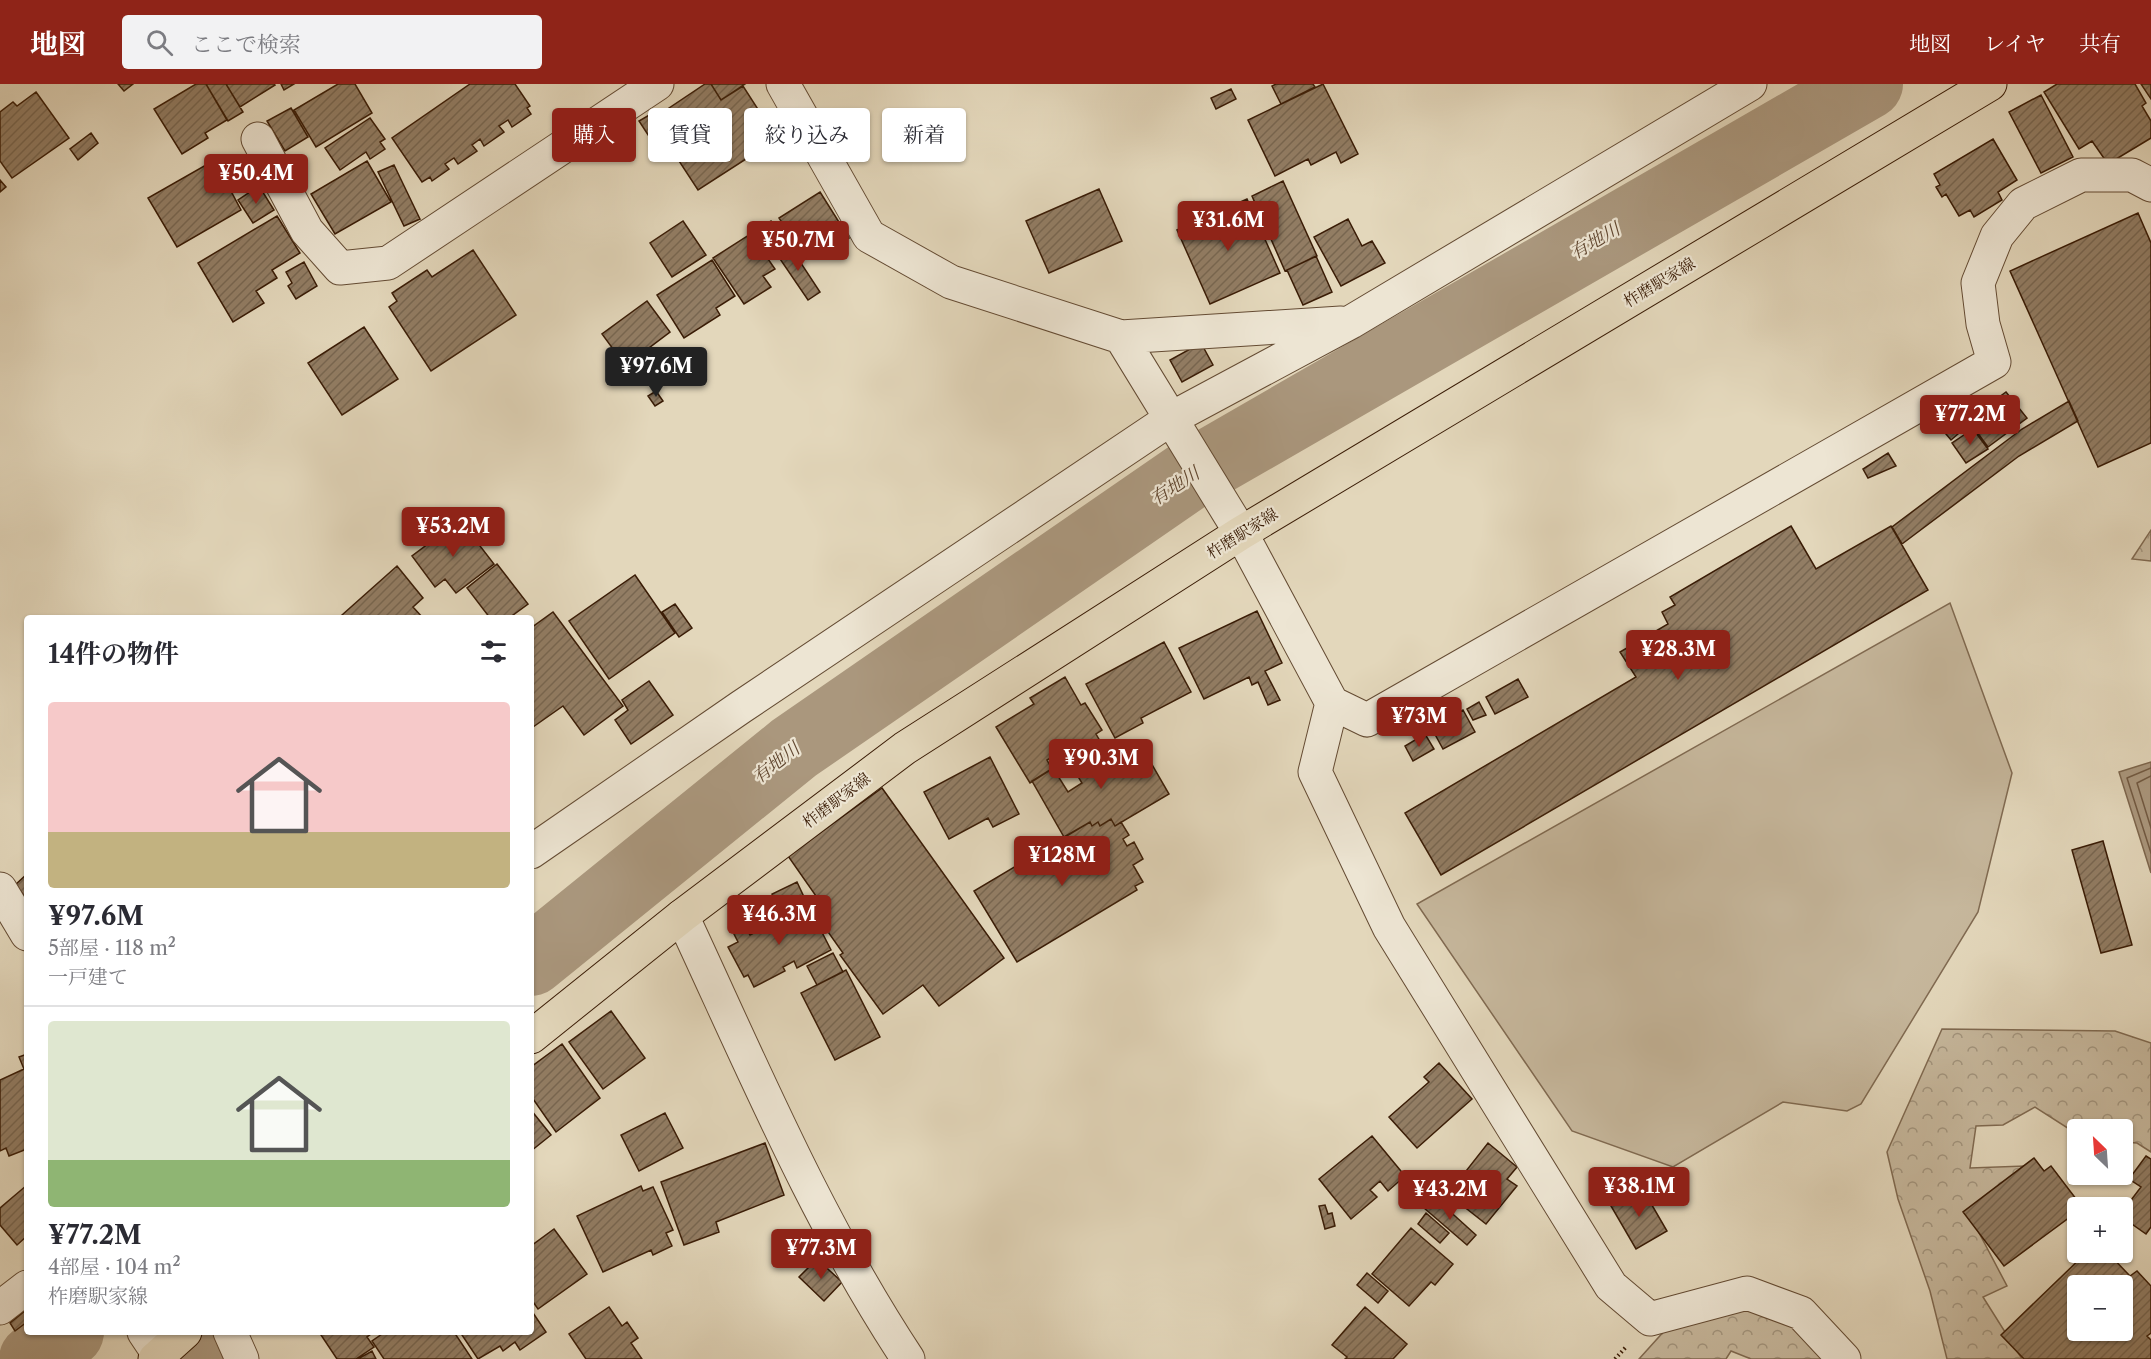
<!DOCTYPE html>
<html lang="ja">
<head>
<meta charset="utf-8">
<style>
	:root { --surface:#fff; --page:#f2f2f3; --text:#2b2b33; --muted:#7c7c81; --line:#e1e1e2; --accent:#8f2418 }
	body { margin:0; font-family:"Libre Caslon Text","Noto Serif JP",serif; background:var(--page); color:var(--text); height:100vh; display:flex; flex-direction:column; font-size:22px; white-space:nowrap }
	* { box-sizing:border-box; margin:0 }
	p { font-size:20px; color:var(--muted) }
	.icon { flex:none; width:33px; height:33px; fill:none; stroke:currentColor; stroke-width:2; stroke-linecap:round; stroke-linejoin:round }
	.map { position:relative; flex:1; overflow:hidden }
	.panel { position:absolute; left:24px; top:531px; width:510px; height:720px; display:flex; flex-direction:column; background:var(--surface); border-radius:6px; box-shadow:0 2px 4px #0004 }
	.panel>* { flex:none }
	.guide { position:absolute; left:552px; top:24px; width:570px; height:54px; display:flex; gap:12px }
	.needle { width:39px; rotate:335deg }
	.fabs { position:absolute; left:2067px; top:1035px; display:grid; gap:12px }
	.fabs a { display:grid; place-items:center; width:66px; height:66px; border-radius:6px; background:var(--surface); box-shadow:0 2px 4px #0004; font-size:30px }
	.price { position:absolute; translate:-50% -51px; padding:0 14px; border-radius:6px; background:var(--accent); color:#fff; font-size:20px; line-height:39px; filter:drop-shadow(0 2px 3px #0008) }
	.price::after { content:''; position:absolute; left:50%; top:36px; width:18px; height:14px; margin-left:-9px; background:inherit; clip-path:polygon(0 0,100% 0,50% 100%) }
	.price.on { background:#222; color:#fff }
	ul { padding:0; list-style:none }
	li { display:grid; align-content:center; gap:12px; height:318px; padding:0 24px }
	li+li { border-top:2px solid var(--line) }
	li span { display:grid; place-items:center; height:186px; border-radius:6px; color:#555 }
	li>.icon { margin-inline-start:auto }
	span .icon { width:108px; height:108px; fill:#fffc; stroke-width:1 }
	li b { font-size:26px }
	h2 { display:flex; justify-content:space-between; align-items:center; height:72px; padding:0 24px; font-size:26px }
	.chip { padding:0 21px; border-radius:6px; background:var(--surface); box-shadow:0 2px 4px #0004; font-size:21px; line-height:54px }
	.chip.on { background:var(--accent); color:#fff }
	header { display:flex; align-items:center; gap:36px; box-sizing:border-box; height:84px; padding:0 30px; background:var(--accent); color:#fff }
	header strong { font-size:28px }
	nav { display:flex; gap:33px; margin-inline-start:auto; font-size:21px }
	.search { width:420px; height:54px; background:var(--page); display:flex; align-items:center; gap:15px; box-sizing:border-box; padding:0 21px; border-radius:6px; color:var(--muted); font-size:22px }
	.map>svg:first-child { display:block }
	.grass { fill:#c6b79c; stroke:#806a51; stroke-width:1.5 }
	.forest { fill:url(#forest-crowns); stroke:#806a51; stroke-width:1.5 }
	.water { fill:#aa977d; stroke:#7d664d; stroke-width:1.5 }
	.lines { fill:none; stroke-linecap:round; stroke-linejoin:round }
	.shore { stroke:#725a42; stroke-width:1.5 }
	.river { stroke:#aa977d; stroke-width:70 }
	.building { fill:url(#building-hatch); stroke:#3a1c06; stroke-width:1.5; fill-rule:evenodd }
	.minor-casing { stroke:#644b33; stroke-width:35 }
	.major-casing { stroke:#3a1c06; stroke-width:35 }
	.path { stroke:#3a1c06; stroke-width:4; stroke-dasharray:1.5 3; stroke-linecap:butt }
	.minor { stroke:#ede5d3; stroke-width:33 }
	.major { stroke:#e3d7bb; stroke-width:33 }
	.labels { text-anchor:middle; dominant-baseline:central; stroke-width:4.5; stroke-linejoin:round; paint-order:stroke }
	.street-label { font-size:16px; fill:#3a1c06; stroke:#ede5d3 }
	.water-label { font-size:18px; font-style:italic; fill:#614730; stroke:#ede5d3 }
</style>
</head>
<body>
<header>
<strong>地図</strong>
<div class="search"><svg class="icon" aria-label="search" viewBox="0 0 24 24"><circle cx="10" cy="10" r="6"/><path d="M15 15l6 6"/></svg>ここで検索</div>
<nav><a>地図</a><a>レイヤ</a><a>共有</a></nav>
</header>
<div class="map">
<svg width="2151" height="1275" viewBox="0 0 2151 1275">
	<defs>
		<pattern id="forest-crowns" width="20" height="18" patternUnits="userSpaceOnUse" patternTransform="scale(1.5)"><rect width="20" height="18" fill="#c6b79c"/><path d="M2 6a3 3 0 1 1 6 0M12 15a3 3 0 1 1 6 0" fill="none" stroke="#a2947d"/></pattern>
		<pattern id="building-hatch" width="6" height="6" patternUnits="userSpaceOnUse" patternTransform="scale(1.5)"><rect width="6" height="6" fill="#927d64"/><path d="M-1 1l2-2M0 6l6-6M5 7l2-2" fill="none" stroke="#786650"/></pattern>
	</defs>
	<rect width="100%" height="100%" fill="#e3d7bb"/>
	<filter id="stains"><feTurbulence type="fractalNoise" baseFrequency=".00333" numOctaves="4"/><feColorMatrix values="0 0 0 0 .2 0 0 0 0 .09 0 0 0 0 .02 0 0 0 .5 -.17"/></filter>
	<radialGradient id="worn" r=".72"><stop offset=".6" stop-color="#630" stop-opacity="0"/><stop offset="1" stop-color="#630" stop-opacity=".3"/></radialGradient>
	<path class="grass" d="M1950 519 2012 689 1978 828 1861 1020 1847 1027 1783 1018 1673 1083 1572 1047 1417 820Z"/>
	<path class="forest" d="M2151 446V477L2132 475Z
		M1942 945 2115 947 2151 959V1068L2137 1059 2123 1058 2122 1046H2078L2077 1050 2035 1023 2003 1041 1976 1042 1970 1084 2024 1082 1975 1141 2007 1202 1983 1213 2022 1275H1947L1930 1207 1898 1115 1887 1068Z
		M1739 1220 1785 1230 1825 1275H1751L1731 1267 1726 1275H1639L1667 1244Z"/>
	<path class="water" d="M2151 678V789L2119 688Z"/>
	<g class="lines">
		<path class="shore" d="M2151 684 2127 694 2151 769
			M2151 692 2137 699 2151 744"/>
		<path class="river" d="M531 877 794 664 1188 392 1868 0
			M198 1248 210 1275
			M34 1275 69 1248"/>
	</g>
	<path class="building" d="M118 0H133L124 7Z
		M196 0H206L227 36 205 49 208 54 182 70 154 25Z
		M206 0H226L243 28 228 37Z
		M226 0H274L275 1 240 23Z
		M281 0H294L284 6Z
		M338 0H355L372 29 316 63 294 26Z
		M470 0H515L530 22 527 24 531 30 512 43 508 36 499 42 504 48 484 62 480 55 472 61 477 67 458 80 454 74 445 80 449 85 432 97 430 93 422 98 392 54Z
		M705 0H711L721 16 743 2 770 44 753 55 760 66 698 106 666 57 656 63 639 37 651 30 654 34Z
		M711 0H745L721 16Z
		M1276 0H1313L1315 3 1281 20 1272 2Z
		M1323 0 1358 70 1341 79 1336 68 1311 81 1308 75 1275 92 1248 36Z
		M2057 0H2135L2146 19 2142 22 2151 37V54L2108 80 2092 57 2079 65 2044 8Z
		M2141 0H2151V15Z
		M1231 5 1236 15 1216 25 1211 14Z
		M36 8 69 54 12 94 0 77V28L13 18 17 22Z
		M2041 11 2073 73 2041 89 2009 28Z
		M291 24 308 53 285 67 267 37Z
		M370 34 385 55 380 58 385 65 370 75 366 68 340 86 325 64Z
		M91 49 98 59 78 76 70 65Z
		M1993 55 2017 96 1998 108 2002 116 1974 133 1970 126 1959 132 1946 110 1942 113 1936 103 1940 101 1934 90Z
		M220 73 239 105 232 109 241 126 177 163 148 114Z
		M367 77 391 118 335 150 311 110Z
		M394 81 420 135 404 142 378 88Z
		M0 96 6 103 0 108Z
		M1283 97 1317 172 1285 187 1252 112Z
		M259 102 274 126 253 139 238 116Z
		M1099 105 1122 157 1049 189 1026 137Z
		M820 108 849 154 818 174 812 165 802 170 779 134Z
		M1247 115 1280 189 1210 220 1177 146Z
		M2138 129 2151 159V359L2098 383 2010 187Z
		M277 132 300 169 272 186 277 194 256 207 264 219 233 238 198 179Z
		M1348 135 1362 162 1372 157 1385 179 1341 202 1314 153Z
		M683 137 706 171 672 193 650 159Z
		M771 137 787 162 768 175 775 185 763 192 771 203 744 220 713 174Z
		M789 161 820 208 808 216 776 169Z
		M473 166 516 231 431 287 389 223 397 217 392 209 427 186 432 193Z
		M1316 172 1332 208 1303 221 1287 186Z
		M712 176 735 212 716 224 720 231 684 254 657 211Z
		M304 178 317 202 296 215 288 202 292 199 286 188Z
		M647 217 670 248 649 264 659 278 635 295 602 250Z
		M364 243 398 295 342 331 308 279Z
		M1201 259 1213 281 1182 298 1170 276Z
		M656 307 663 317 655 322 648 312Z
		M2006 308 2027 334 1988 363 1968 336Z
		M2069 317 2078 337 2019 372 1902 460 1892 443 2022 345Z
		M1956 332 1965 344 1951 356 1941 344Z
		M1973 345 1988 365 1966 379 1952 359Z
		M1888 369 1896 382 1868 394 1863 385Z
		M460 436 494 480 456 509 445 495 435 503 412 472Z
		M1791 442 1816 485 1891 442 1928 506 1441 791 1405 729 1636 593 1620 568 1668 540 1662 528 1675 521 1670 513Z
		M497 480 528 520 509 534H490L467 504Z
		M397 482 423 514 413 523 423 534H345L342 531Z
		M635 491 675 549 609 595 569 537Z
		M675 520 692 544 679 553 662 528Z
		M1257 527 1282 579 1265 587 1280 616 1268 621 1258 598 1252 601 1249 593 1204 615 1179 564Z
		M553 528 623 622 584 651 563 622 533 643 531 640V544Z
		M1164 558 1191 608 1141 634 1143 639 1115 654 1086 600Z
		M1065 593 1081 621 1085 619 1102 646 1096 650 1100 657 1083 666 1078 657 1047 676 1052 685 1030 699 996 643 1034 620 1030 614Z
		M1518 595 1528 613 1495 630 1486 613Z
		M649 597 673 631 631 660 615 636 628 626 622 616Z
		M1479 618 1486 631 1473 636 1467 625Z
		M1463 626 1475 648 1443 665 1431 643Z
		M1425 650 1434 665 1413 677 1405 662Z
		M1098 658 1114 683 1143 665 1169 710 1115 742 1111 735 1100 742 1098 738 1092 742 1090 738 1064 753 1032 697 1053 684 1068 708 1082 699 1068 676Z
		M990 673 1019 730 993 743 988 734 949 755 924 708Z
		M882 704 1004 874 939 922 923 901 883 930 840 871 843 869 821 838 830 832 788 772Z
		M1111 735 1115 742 1121 738 1129 751 1123 755 1127 762 1134 758 1143 775 1133 781 1143 798 1135 802 1137 806 1017 878 974 807 1090 738 1092 742 1098 738 1100 742Z
		M2103 757 2132 861 2101 869 2072 766Z
		M27 790V815L15 801Z
		M797 798 804 813 778 825 772 810Z
		M808 821 831 866 797 884 794 877 783 883 785 887 754 903 748 891 744 893 728 863 738 858 734 850 746 844 750 851Z
		M833 869 843 888 817 901 807 882Z
		M846 886 880 953 835 976 801 909Z
		M611 927 645 974 603 1005 569 958Z
		M562 960 600 1014 556 1048 531 1012V983Z
		M27 970V1065L9 1072 6 1064 0 1067V996L24 985 19 973Z
		M1439 979 1472 1015 1417 1064 1389 1033 1429 998 1424 993Z
		M531 1026 551 1051 531 1067Z
		M665 1029 683 1064 639 1087 621 1051Z
		M1372 1052 1405 1092 1388 1107 1380 1097 1370 1106 1377 1113 1351 1135 1319 1095Z
		M765 1059 784 1111 716 1138 719 1148 684 1161 661 1098Z
		M1488 1059 1517 1083 1507 1095 1517 1102 1486 1140 1448 1110Z
		M2146 1072 2151 1075V1143L2146 1150 2122 1133V1128L2141 1103 2129 1095Z
		M2034 1074 2044 1087 2051 1082 2083 1124H2078V1127L2004 1182 1963 1128Z
		M27 1101V1152L17 1161 0 1141V1124Z
		M641 1102 643 1107 653 1103 673 1146 666 1149 672 1162 653 1171 651 1166 603 1188 577 1132Z
		M1642 1104 1667 1147 1636 1165 1611 1122Z
		M1434 1113 1476 1151 1467 1161 1424 1124Z
		M1325 1121 1328 1130 1332 1129 1335 1142 1325 1145 1319 1122Z
		M1426 1129 1449 1149 1440 1159 1418 1140Z
		M1411 1144 1453 1180 1435 1201 1431 1198 1409 1222 1372 1190Z
		M554 1145 587 1190 538 1225 531 1215V1162Z
		M2087 1168H2107L2130 1192 2137 1187 2151 1202V1249L2147 1252 2151 1256V1275H2024L2001 1251ZM2078 1202H2122V1246H2078Z
		M817 1175 842 1198 824 1217 799 1193Z
		M1367 1189 1388 1207 1378 1219 1357 1201Z
		M609 1223 622 1242 627 1238 638 1254 631 1259 642 1275H586L569 1250Z
		M1365 1223 1407 1260 1393 1275H1345L1347 1273 1332 1261Z
		M26 1226 27 1238 15 1247 10 1239Z
		M531 1226 546 1248 520 1266 515 1258 503 1267 500 1262 478 1275 460 1248H531Z
		M319 1248H374L367 1253 374 1263 356 1275H337Z
		M385 1248H454L472 1275H384L372 1257Z
		M372 1267 376 1275H358Z"/>
	<g class="lines">
		<g class="minor-casing">
			<path id="minor" d="M783 0 869 152 951 198 1121 253 1241 449 1332 619 1315 688 1389 843 1611 1202 1650 1235 1747 1209 1801 1229 1844 1275
				M258 55 307 147 340 184 388 179 657 0
				M1121 253 1341 239
				M1332 619 1367 636 1994 278 1983 240 1978 199 1997 152 2023 120 2081 91H2132L2151 101
				M531 768 741 623 1172 334 1351 238 1750 0
				M0 805 27 850
				M682 832C752 982 816 1136 908 1275
				M0 1224 27 1203
				M144 1248 162 1275
				M230 1248 242 1275"/>
		</g>
		<g class="major-casing">
			<path id="major" d="M531 953 682 832 905 664 1241 449 1990 0
				M155 1275 185 1248"/>
		</g>
		<path class="path" d="M1615 1275 1626 1263"/>
		<use href="#minor" class="minor"/>
		<use href="#major" class="major"/>
	</g>
	<g class="labels">
		<g class="street-label">
			<text transform="translate(1659 198) rotate(-31)">柞磨駅家線</text>
			<text transform="translate(1242 449) rotate(-32)">柞磨駅家線</text>
			<text transform="translate(836 716) rotate(-37)">柞磨駅家線</text>
		</g>
		<g class="water-label">
			<text transform="translate(1595 157) rotate(-30)">有地川</text>
			<text transform="translate(1175 402) rotate(-33)">有地川</text>
			<text transform="translate(776 679) rotate(-38)">有地川</text>
		</g>
	</g>
	<rect width="100%" height="100%" filter="url(#stains)"/>
	<rect width="100%" height="100%" fill="url(#worn)"/>
</svg>
<div class="fabs">
<a><svg class="needle" viewBox="-14 -14 28 28"><path d="M0-13l5 13h-10z" fill="#e53935"/><path d="M0 13l5-13h-10z" fill="#7c7c81"/></svg></a>
<a>+</a>
<a>−</a>
</div>
<b class="price" style="left:256px;top:121px">¥50.4M</b>
<b class="price" style="left:1228px;top:168px">¥31.6M</b>
<b class="price" style="left:798px;top:188px">¥50.7M</b>
<b class="price on" style="left:656px;top:314px">¥97.6M</b>
<b class="price" style="left:1970px;top:362px">¥77.2M</b>
<b class="price" style="left:453px;top:474px">¥53.2M</b>
<b class="price" style="left:1678px;top:597px">¥28.3M</b>
<b class="price" style="left:1419px;top:664px">¥73M</b>
<b class="price" style="left:1101px;top:706px">¥90.3M</b>
<b class="price" style="left:1062px;top:803px">¥128M</b>
<b class="price" style="left:779px;top:862px">¥46.3M</b>
<b class="price" style="left:1639px;top:1134px">¥38.1M</b>
<b class="price" style="left:1450px;top:1137px">¥43.2M</b>
<b class="price" style="left:821px;top:1196px">¥77.3M</b>
<div class="guide">
<a class="chip on">購入</a>
<a class="chip">賃貸</a>
<a class="chip">絞り込み</a>
<a class="chip">新着</a>
</div>
<section class="panel">
<h2>14件の物件<svg class="icon" aria-label="filters" viewBox="0 0 24 24"><path d="M4 7h16M4 17h16"/><circle cx="9" cy="7" r="2"/><circle cx="15" cy="17" r="2"/></svg></h2>
<ul>
<li><span style="background:linear-gradient(#f6c9c9 70%,#c2b280 0)"><svg class="icon" aria-label="home" viewBox="0 0 24 24"><path d="M3 11l9-7 9 7M6 9v11h12V9"/></svg></span><div><b>¥97.6M</b><p>5部屋 · 118 m²</p><p>一戸建て</p></div></li>
<li><span style="background:linear-gradient(#dfe7d0 75%,#8fb573 0)"><svg class="icon" aria-label="home" viewBox="0 0 24 24"><path d="M3 11l9-7 9 7M6 9v11h12V9"/></svg></span><div><b>¥77.2M</b><p>4部屋 · 104 m²</p><p>柞磨駅家線</p></div></li>
</ul>
</section>
</div>
</body>
</html>
